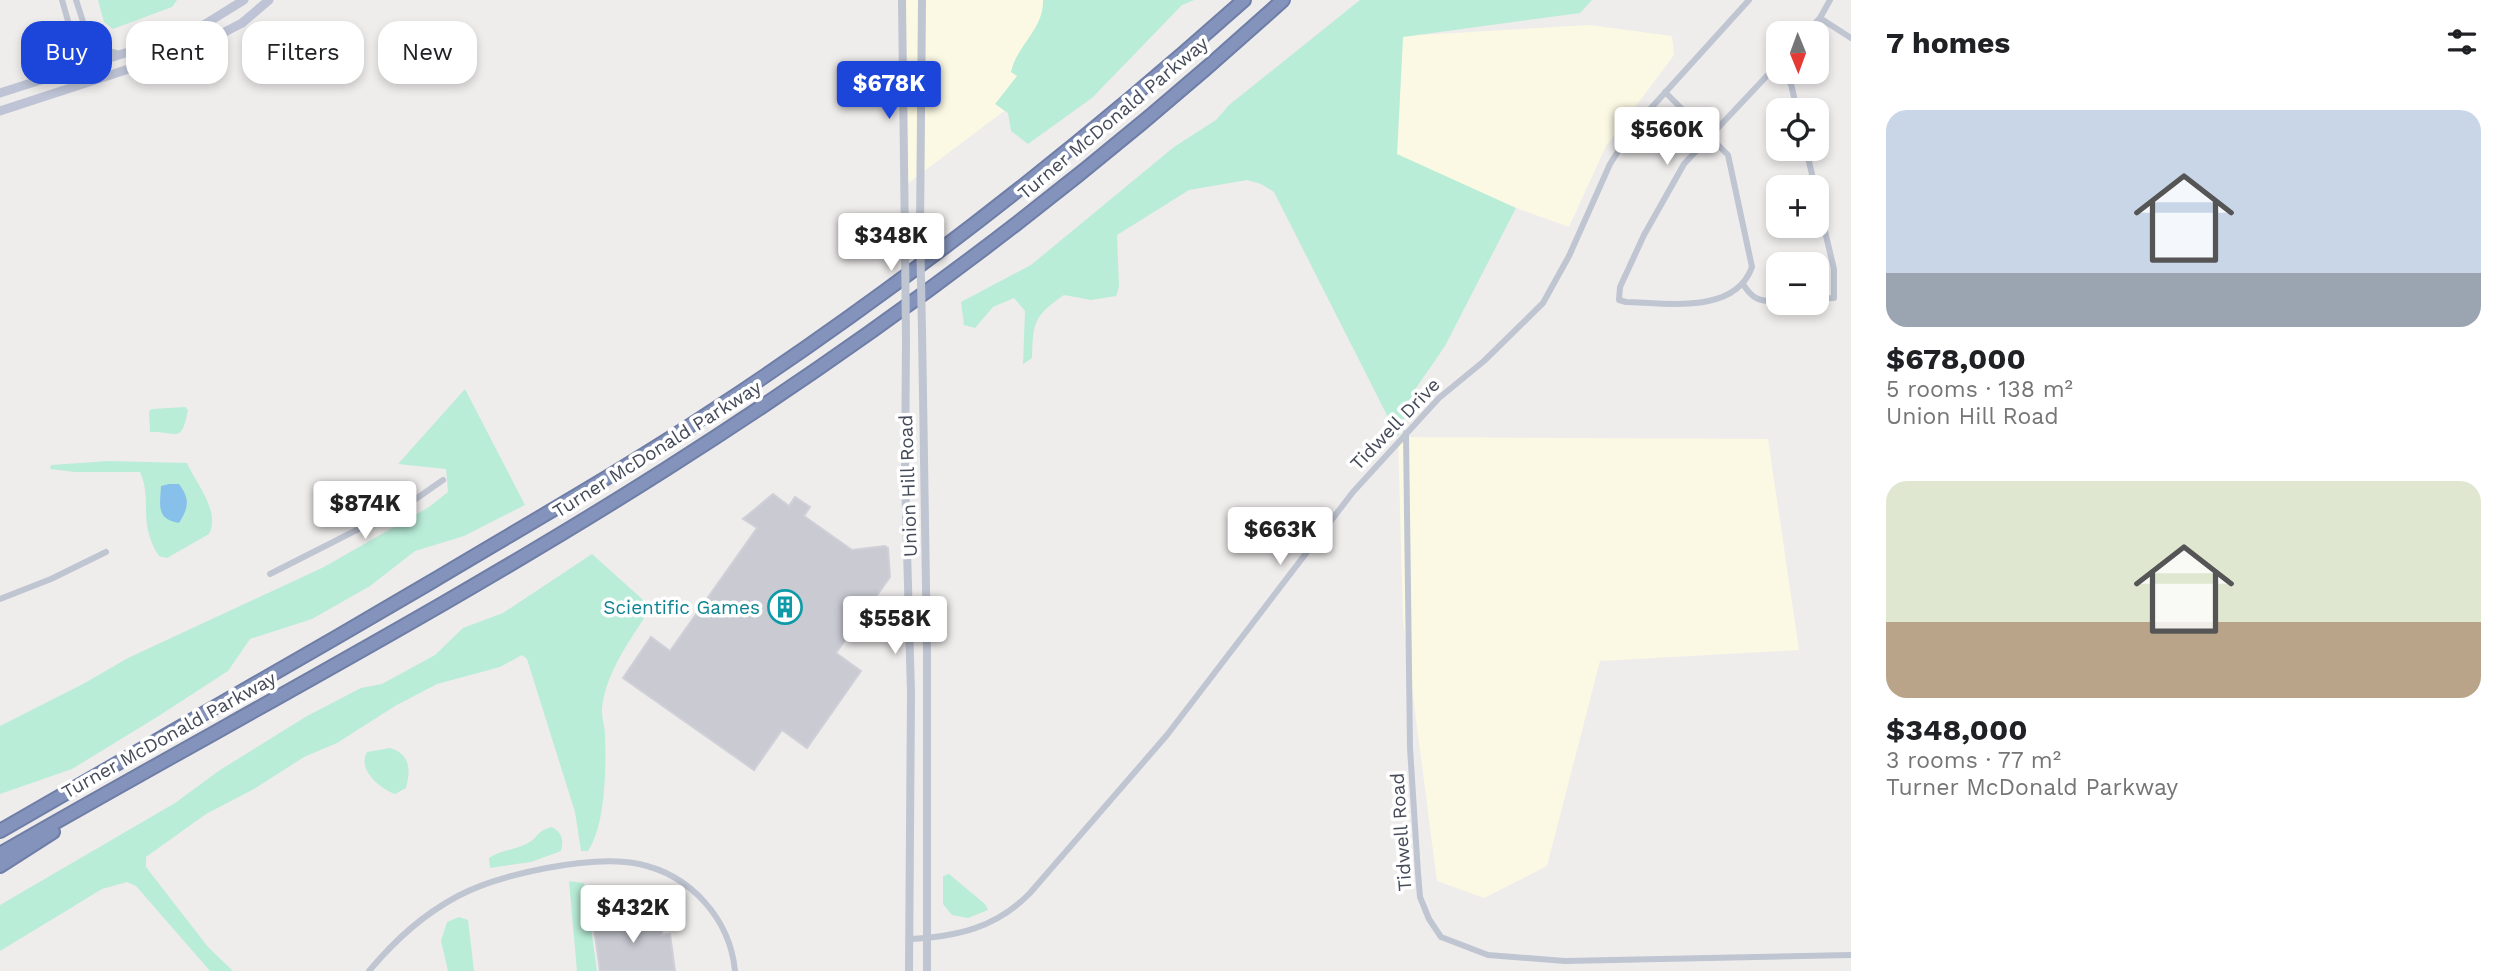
<!DOCTYPE html>
<html lang="en">
<head>
<meta charset="utf-8">
<style>
	:root { --surface:#fff; --page:#f2f2f2; --text:#202124; --muted:#757577; --accent:#1b46d9 }
	body { margin:0; font-family:"Work Sans",sans-serif; background:var(--page); color:var(--text); height:100vh; display:flex; flex-direction:column; font-size:26px; white-space:nowrap }
	* { box-sizing:border-box; margin:0 }
	p { font-size:23px; color:var(--muted) }
	.icon { flex:none; width:38px; height:38px; fill:none; stroke:currentColor; stroke-width:2; stroke-linecap:round; stroke-linejoin:round }
	.map { position:relative; flex:1; overflow:hidden }
	.panel { display:flex; flex-direction:column; background:var(--surface); width:665px }
	.panel>* { flex:none }
	.top-card { position:absolute; left:21px; top:21px; width:665px; height:63px; display:flex; gap:14px }
	.needle { width:46px; rotate:179deg }
	.fabs { position:absolute; left:1766px; top:21px; display:grid; gap:14px }
	.fabs a { display:grid; place-items:center; width:63px; height:63px; border-radius:14px; background:var(--surface); box-shadow:0 4px 10px #0003; font-size:35px }
	.price { position:absolute; translate:-50% -60px; padding:0 16px; border-radius:7px; background:#fff; color:#222; font-size:23px; line-height:46px; filter:drop-shadow(0 2px 4px #0008) }
	.price::after { content:''; position:absolute; left:50%; top:42px; width:21px; height:16px; margin-left:-10px; background:inherit; clip-path:polygon(0 0,100% 0,50% 100%) }
	.price.on { background:var(--accent); color:#fff }
	ul { padding:0; list-style:none }
	li { display:grid; align-content:center; gap:14px; height:371px; padding:0 35px }
	li span { display:grid; place-items:center; height:217px; border-radius:21px; color:#555 }
	li>.icon { margin-inline-start:auto }
	span .icon { width:126px; height:126px; fill:#fffc; stroke-width:1 }
	li b { font-size:30px }
	h2 { display:flex; justify-content:space-between; align-items:center; height:84px; padding:0 35px; font-size:30px }
	.tag { padding:0 24px; border-radius:21px; background:var(--surface); box-shadow:0 4px 10px #0003; font-size:24px; line-height:63px }
	.tag.on { background:var(--accent); color:#fff }
	main { display:flex; flex:1; min-height:0 }
	.map>svg:first-child { display:block }
	.commercial { fill:#fbf9e3 }
	.green { fill:#b9edd8 }
	.water { fill:#87c0ea }
	.building { fill:#c9cad2; stroke:#d0d0d8; stroke-width:2 }
	.lines { fill:none; stroke-linecap:round; stroke-linejoin:round }
	.motorway-casing { stroke:#6f7ea7; stroke-width:16 }
	.minor { stroke:#bfc5d1; stroke-width:6 }
	.tertiary { stroke:#bfc5d1; stroke-width:8 }
	.secondary { stroke:#bec4d5; stroke-width:9 }
	.motorway { stroke:#8493bb; stroke-width:12 }
	.tertiary-bridge { stroke:#bfc5d1; stroke-width:8 }
	.labels { text-anchor:middle; dominant-baseline:central; stroke-width:7; stroke-linejoin:round; paint-order:stroke }
	.street-label { font-size:19px; fill:#454b59; stroke:#fff }
	.culture-label { font-size:19px; fill:#0d838f; stroke:#fff; text-anchor:end }
</style>
</head>
<body>
<main>
<div class="map">
<svg width="1851" height="971" viewBox="0 0 1851 971">
	<rect width="100%" height="100%" fill="#efecec"/>
	<path class="commercial" d="M904 0H1073L1089 47 903 187Z
		M1589 25 1672 36 1674 55 1606 146 1569 227 1516 208 1397 155 1403 36Z
		M1398 437 1768 439 1799 650 1600 661 1547 866 1484 898 1437 881 1403 619Z"/>
	<path class="green" d="M98 0H177L172 7 113 29 104 22Z
		M1043 0H1194L1182 5 1092 98 1028 144 1011 131 1008 113 995 104 1017 76 1011 72C1017 45 1044 29 1043 0Z
		M1360 0H1592L1580 13 1403 37 1397 154 1516 208 1445 346 1414 391 1398 437 1274 192 1261 184 1247 180 1189 190 1117 235 1119 287 1116 296 1091 300 1064 295C1034 316 1033 321 1032 358L1023 364 1025 311 1014 298 993 307 975 328 964 325 961 302 1031 265 1174 147 1216 120 1229 105Z
		M341 30 351 61 331 67 321 36Z
		M465 389 525 505 464 536 415 551 370 586 312 619 250 639 228 671 157 717 72 769 0 794V726L83 684 128 658 324 567 429 507 448 492 446 469 398 464Z
		M185 407 188 410C181 445 178 431 150 432L149 411 152 409Z
		M109 461 187 463C195 482 221 511 209 534L167 558 159 556C137 522 153 501 140 472H75L50 469 51 465Z
		M592 554 651 607C632 638 606 671 602 708 601 717 605 726 605 735 606 767 606 824 588 851H581L575 812 527 659 522 655 500 667 437 684 395 706 337 743 304 757 254 789 206 814 146 857V867L208 947 233 971H210L136 886 127 882 102 889 0 951V905L175 803 220 770 307 716 361 688 382 684 435 655 463 628 503 613Z
		M390 748C410 754 411 769 406 788L395 794C379 788 357 769 367 752Z
		M552 827C562 833 564 839 561 851L531 862 490 868 489 858C501 850 515 850 528 843 539 837 536 831 552 827Z
		M949 874 985 904 988 910 968 918 952 915 943 904V876Z
		M569 881 584 883 586 891 597 971H577Z
		M459 917 468 920 474 971H448L441 941 447 922Z"/>
	<path class="water" d="M169 484H179C190 499 189 507 179 523 156 519 160 506 161 486Z"/>
	<path class="building" d="M773 494 789 506 795 497 810 507 804 516 852 550 885 546 888 548 890 577 836 653 861 671 807 748 782 730 754 770 623 678 651 637 670 651 757 528 743 519Z
		M642 913 643 920H648L662 930V935L670 934 675 971H600L593 921Z"/>
	<g class="lines">
		<g class="motorway-casing">
			<path id="motorway" d="M0 831C144 748 288 666 431 582 526 525 622 471 714 410 901 287 1077 149 1244 0
				M0 854C222 726 449 607 666 469 884 331 1092 174 1283 0
				M0 866 53 832"/>
		</g>
		<path class="minor" d="M62 0 76 49 87 57
			M76 0 90 43 87 57 95 81
			M1820 18 1851 38
			M1806 33 1820 18 1830 0
			M1780 72 1791 84 1797 110
			M1665 92 1728 155 1752 267C1735 315 1665 303 1626 302L1619 300 1620 287 1644 235 1684 164 1778 64
			M1806 149 1815 187
			M1816 194 1834 269V298L1816 299
			M1743 284C1752 299 1760 302 1778 301
			M1406 433 1410 748 1418 873 1420 897 1429 919 1441 937 1488 955 1565 961 1851 955
			M270 574 410 503 443 480
			M0 599 51 579 106 552
			M909 939C956 937 996 928 1030 893L1167 735 1353 492 1439 398 1484 361 1543 303 1569 256 1610 164 1633 128 1749 0
			M369 971C395 940 422 915 458 896 500 874 592 854 639 864 691 875 730 919 735 971"/>
		<path class="tertiary" d="M902 0 905 242
			M920 231 922 0
			M922 330 927 650V971
			M906 341 905 477 911 693 909 971"/>
		<path class="secondary" d="M90 43 104 51 118 55
			M0 93 194 31 244 0
			M0 111 196 47 242 23 269 0"/>
		<use href="#motorway" class="motorway"/>
		<path class="tertiary-bridge" d="M920 231 922 330
			M905 242 906 341"/>
	</g>
	<defs>
		<g id="building-ring" transform="scale(1.75)"><circle r="9.5" fill="#fff" stroke="#0f9aa8" stroke-width="1.5"/><path d="M-4-6H4V6H1V3H-1V6H-4ZM-2.5-4.3h1.7v1.8h-1.7ZM.8-4.3h1.7v1.8H.8ZM-2.5-1h1.7V.8h-1.7ZM.8-1h1.7V.8H.8Z" fill="#0f9aa8"/></g>
	</defs>
	<g fill-rule="evenodd">
		<use href="#building-ring" x="785" y="607"/>
	</g>
	<g class="labels">
		<g class="street-label">
			<text transform="translate(1113 118) rotate(-40)">Turner McDonald Parkway</text>
			<text transform="translate(1395 424) rotate(-46)">Tidwell Drive</text>
			<text transform="translate(657 449) rotate(-32)">Turner McDonald Parkway</text>
			<text transform="translate(908 486) rotate(-92)">Union Hill Road</text>
			<text transform="translate(169 735) rotate(-29)">Turner McDonald Parkway</text>
			<text transform="translate(1401 832) rotate(-94)">Tidwell Road</text>
		</g>
		<g class="culture-label">
			<text x="760" y="607">Scientific Games</text>
		</g>
	</g>
</svg>
<div class="fabs">
<a><svg class="needle" viewBox="-14 -14 28 28"><path d="M0-13l5 13h-10z" fill="#e53935"/><path d="M0 13l5-13h-10z" fill="#757577"/></svg></a>
<a><svg class="icon" aria-label="locate" viewBox="0 0 24 24"><circle cx="12" cy="12" r="6"/><path d="M12 2v4M12 18v4M2 12h4M18 12h4"/></svg></a>
<a>+</a>
<a>−</a>
</div>
<b class="price on" style="left:889px;top:121px">$678K</b>
<b class="price" style="left:1667px;top:167px">$560K</b>
<b class="price" style="left:891px;top:273px">$348K</b>
<b class="price" style="left:365px;top:541px">$874K</b>
<b class="price" style="left:1280px;top:567px">$663K</b>
<b class="price" style="left:895px;top:656px">$558K</b>
<b class="price" style="left:633px;top:945px">$432K</b>
<div class="top-card">
<a class="tag on">Buy</a>
<a class="tag">Rent</a>
<a class="tag">Filters</a>
<a class="tag">New</a>
</div>
</div>
<section class="panel">
<h2>7 homes<svg class="icon" aria-label="filters" viewBox="0 0 24 24"><path d="M4 7h16M4 17h16"/><circle cx="9" cy="7" r="2"/><circle cx="15" cy="17" r="2"/></svg></h2>
<ul>
<li><span style="background:linear-gradient(#c9d6e8 75%,#9aa5b1 0)"><svg class="icon" aria-label="home" viewBox="0 0 24 24"><path d="M3 11l9-7 9 7M6 9v11h12V9"/></svg></span><div><b>$678,000</b><p>5 rooms · 138 m²</p><p>Union Hill Road</p></div></li>
<li><span style="background:linear-gradient(#dfe7d0 65%,#b9a48a 0)"><svg class="icon" aria-label="home" viewBox="0 0 24 24"><path d="M3 11l9-7 9 7M6 9v11h12V9"/></svg></span><div><b>$348,000</b><p>3 rooms · 77 m²</p><p>Turner McDonald Parkway</p></div></li>
</ul>
</section>
</main>
</body>
</html>
